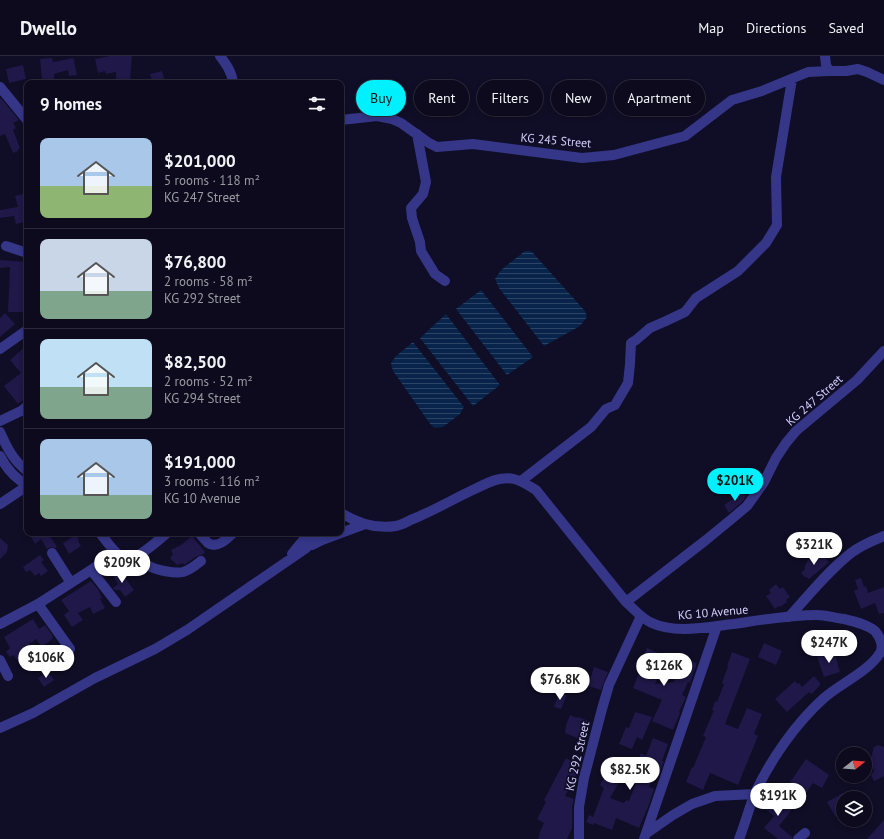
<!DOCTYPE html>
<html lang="en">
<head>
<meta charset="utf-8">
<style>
	:root { --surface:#0c0a1c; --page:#151325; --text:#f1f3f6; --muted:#9a9aa3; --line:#2c2b3b; --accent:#00f1fd }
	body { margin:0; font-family:"PT Sans",sans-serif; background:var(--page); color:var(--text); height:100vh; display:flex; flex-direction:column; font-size:15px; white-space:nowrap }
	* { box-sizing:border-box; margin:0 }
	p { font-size:13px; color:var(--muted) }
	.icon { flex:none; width:22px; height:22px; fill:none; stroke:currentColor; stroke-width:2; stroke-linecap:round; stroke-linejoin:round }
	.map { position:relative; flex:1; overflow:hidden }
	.sheet { position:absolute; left:24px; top:24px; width:320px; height:456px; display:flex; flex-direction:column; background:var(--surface); border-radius:8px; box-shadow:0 2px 6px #0003,0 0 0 1px var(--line) }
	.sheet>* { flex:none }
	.hud { position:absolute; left:356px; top:24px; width:380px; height:36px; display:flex; gap:8px }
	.needle { width:26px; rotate:73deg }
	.tools { position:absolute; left:836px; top:691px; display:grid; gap:8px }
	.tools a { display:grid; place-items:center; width:36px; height:36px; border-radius:50%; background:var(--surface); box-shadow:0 2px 6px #0003,0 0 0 1px var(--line); font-size:20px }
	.price { position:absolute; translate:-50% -34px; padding:0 9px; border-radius:14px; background:#fff; color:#222; font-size:13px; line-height:26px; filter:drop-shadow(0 1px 2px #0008) }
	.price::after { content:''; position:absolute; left:50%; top:24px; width:12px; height:9px; margin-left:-6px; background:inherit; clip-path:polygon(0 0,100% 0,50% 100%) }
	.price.current { background:var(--accent); color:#111 }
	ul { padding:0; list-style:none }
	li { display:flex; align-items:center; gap:12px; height:100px; padding:0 16px }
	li+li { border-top:1px solid var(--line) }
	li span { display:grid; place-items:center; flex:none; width:112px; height:80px; border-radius:8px; color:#555 }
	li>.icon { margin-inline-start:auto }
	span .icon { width:48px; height:48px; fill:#fffc; stroke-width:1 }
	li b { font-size:17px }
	h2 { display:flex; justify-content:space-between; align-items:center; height:48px; padding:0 16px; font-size:17px }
	.chip { padding:0 14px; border-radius:18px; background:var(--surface); box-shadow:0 2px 6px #0003,0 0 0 1px var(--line); font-size:14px; line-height:36px }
	.chip.current { background:var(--accent); color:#111 }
	header { display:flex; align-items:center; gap:24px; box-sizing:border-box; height:56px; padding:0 20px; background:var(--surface); border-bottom:1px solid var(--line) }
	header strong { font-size:19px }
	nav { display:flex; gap:22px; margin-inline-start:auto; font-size:14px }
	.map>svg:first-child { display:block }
	.water { fill:url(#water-rules) }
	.building { fill:#1f1848 }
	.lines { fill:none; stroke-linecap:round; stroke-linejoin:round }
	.minor { stroke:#353688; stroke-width:10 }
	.labels { text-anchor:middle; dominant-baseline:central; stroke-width:3.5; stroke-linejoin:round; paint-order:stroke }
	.street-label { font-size:12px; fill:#d5d2ff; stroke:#100d26 }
</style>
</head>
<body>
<header>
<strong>Dwello</strong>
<nav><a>Map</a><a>Directions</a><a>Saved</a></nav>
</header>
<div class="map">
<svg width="884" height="783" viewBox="0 0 884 783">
	<defs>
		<pattern id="water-rules" width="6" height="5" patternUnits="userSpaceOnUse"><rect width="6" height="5" fill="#08244a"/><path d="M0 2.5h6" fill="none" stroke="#2b4365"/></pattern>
	</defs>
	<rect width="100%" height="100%" fill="#100d26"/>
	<path class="water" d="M525 195H530L533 197 585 255 587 261 580 270 544 290 499 232 495 223 501 214Z
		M481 234 533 301 507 319 456 253Z
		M446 258 500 329 473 350 420 282Z
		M413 286 464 351 460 358 443 371 435 372 431 369 393 315 391 307 396 300Z"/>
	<path class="building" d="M110 0H132L130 26H116V16L106 18 105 15 98 17 95 3Z
		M52 2 53 6 74 2 75 10 77 19 69 20 68 14 54 18V23L42 24 40 3Z
		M23 9 26 23 9 27 6 13Z
		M162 15 165 25 157 27H153L150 18Z
		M1 42 19 64 13 67 16 72 13 74 20 92 18 93V95L13 97 5 78 0 80V43Z
		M27 137V155L23 156 24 166 16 168 14 160 0 162V154L18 151 15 140Z
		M0 204 27 206 26 256H8L10 211 0 212Z
		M5 257 15 268 0 281V262Z
		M27 289V341L18 348 4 330 21 317 10 304Z
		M741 434 746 440 742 446 729 457 724 449 737 440 736 438Z
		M29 477H48L57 491 55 492 51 491 47 493 41 483 35 488Z
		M76 479 79 484 78 485 81 490 69 498 63 487Z
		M192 480 205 496 202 499 197 500 184 509 183 507 177 509 170 502 173 498 171 494 181 489Z
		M0 482 8 489 7 496 0 503Z
		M820 497 829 506 809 523 807 521 806 522 801 517 805 513V510L808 504 814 501 815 503Z
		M40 499 44 504 41 506 48 515 41 520 39 517 35 520 30 514 26 516 23 511Z
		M119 513 134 534 125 541 120 534H115L113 532 118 528 112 518Z
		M861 522 864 531 866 530 868 537 884 531V557L879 558 875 547 861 553 854 535 858 533 855 524Z
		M91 525 98 533 102 542 100 543 105 552 93 558 90 551 78 557 83 564 72 571 64 559 69 555 61 544Z
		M776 528 780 533 783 531 790 541 786 544 787 546 780 551 779 550 775 553 766 540 771 537 769 534Z
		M33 563 39 573 45 569 53 580H52L53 582 42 591 36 583 25 591 35 605 29 609 24 602 23 603 21 601 17 604 13 599 10 601 6 596 10 592 4 581Z
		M764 587 782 595 776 609 758 601Z
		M647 592 665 600 656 622 657 623 655 628 674 626 682 602 697 607 690 627 688 626 682 639 686 641 679 656 680 657 673 674 652 665 662 644 633 632 642 609 640 608Z
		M834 595 840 616 824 621 817 601Z
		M732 596 750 603 725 668 738 673 747 652 762 658 754 678 758 680 738 729 710 717 703 734 686 726 692 711 693 712 706 681 703 680 714 654H712L715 645 717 646 724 628 722 627 728 610H727Z
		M594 611 608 616 601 634 588 630Z
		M48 616 54 624 44 631 38 622Z
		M814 620 820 627V629L812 638 809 636 787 656 775 643 795 625 797 628 799 627 802 631Z
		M559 636 567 639 561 653 554 651Z
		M635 656 652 661 642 684 637 681 632 693 619 688 626 671 629 672Z
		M570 659 577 662 578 661 589 665 582 684 565 677 566 669Z
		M653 682 668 688 662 705 664 706 659 718 655 716 649 731 654 733 648 751 639 772 616 762 612 774 594 767 593 769 586 766 589 759 593 761 604 732 600 729 609 712 623 719 610 742 624 747 626 744 629 745 640 717 634 715 641 697 646 700Z
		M878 689 884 691V720L874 725 871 719 874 715 871 702 874 691Z
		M566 702 580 710V713L565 740 574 743 572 751V772L567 783H538L540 778H539L544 767 537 763 546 746 544 744Z
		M806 703 829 719 822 732 813 727 806 737 790 726Z
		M799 737 807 743 800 753 792 747Z
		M843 737V756L835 760 827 746Z
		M775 738 793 752 779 770 792 781V783H778L764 772 774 760 764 752Z
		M884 764V783H867Z"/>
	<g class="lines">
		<path class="minor" d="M220 0C226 8 232 16 233 27
			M825 0 826 9 829 15H846L858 13 867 16 884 24
			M0 31 27 64
			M341 64 377 60 392 63 401 67 429 87 437 91 473 88 582 102 614 99 685 80 732 44 762 35 808 16 829 15
			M417 78 426 126 423 138 411 152 412 162 420 186 421 195 435 218 445 225
			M6 190 27 197
			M0 293 27 274
			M0 365 21 355 27 350
			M0 376C7 392 13 404 27 415
			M0 400C6 412 16 423 27 429
			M521 425 591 371 606 353 615 349 628 327 630 308 631 287 636 284 650 272 666 265 685 256 696 242 738 215 766 187 777 169 776 121 792 23
			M0 448 27 430
			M341 457C357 467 377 473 396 470 402 469 408 465 413 463 435 454 455 442 477 432 489 426 501 420 514 423 522 425 529 430 536 434L626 546C634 553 642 563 652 567 675 578 708 571 733 568 761 564 789 559 817 559 826 559 835 562 844 563 853 565 868 569 875 575 880 581 884 590 880 597 869 615 840 628 824 642 796 667 771 703 755 737 749 752 745 768 739 783
			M100 477C105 483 114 497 121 500 123 501 129 502 131 502 140 501 160 483 167 477
			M199 477C202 480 205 484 208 487 217 493 227 483 233 477
			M312 489 322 484 365 468
			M52 497 71 527
			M292 498 309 477
			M136 500C140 503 144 507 149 510 156 514 175 518 183 516 190 514 196 509 201 505
			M91 514 103 506
			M626 546 706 484 734 461 747 450 764 426 776 402 786 387 796 375 857 324 884 295
			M38 548 70 593
			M789 561C809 539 828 515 851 497 860 490 874 484 884 480
			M0 568 38 548 91 514 116 546
			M0 604 8 620
			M0 672 33 657 95 622 155 593 187 574 305 493 320 477
			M647 777 673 759 692 748 715 740 755 738
			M579 783V751L584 722 602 653 609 629 641 560
			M644 783 717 570
			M798 783 805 777"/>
	</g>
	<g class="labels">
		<g class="street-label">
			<text transform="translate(556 84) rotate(5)">KG 245 Street</text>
			<text transform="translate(814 344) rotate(-41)">KG 247 Street</text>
			<text transform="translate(713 556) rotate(-5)">KG 10 Avenue</text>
			<text transform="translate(577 700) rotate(-77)">KG 292 Street</text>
		</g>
	</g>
</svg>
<div class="tools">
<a><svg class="needle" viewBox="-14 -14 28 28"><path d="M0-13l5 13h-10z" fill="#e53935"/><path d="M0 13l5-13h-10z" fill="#9a9aa3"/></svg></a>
<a><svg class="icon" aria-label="layers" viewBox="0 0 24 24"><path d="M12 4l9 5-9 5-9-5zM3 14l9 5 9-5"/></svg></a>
</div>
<b class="price current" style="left:735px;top:446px">$201K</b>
<b class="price" style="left:814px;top:510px">$321K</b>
<b class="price" style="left:122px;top:528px">$209K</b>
<b class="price" style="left:829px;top:608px">$247K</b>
<b class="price" style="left:46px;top:623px">$106K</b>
<b class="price" style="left:664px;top:631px">$126K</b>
<b class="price" style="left:560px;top:645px">$76.8K</b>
<b class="price" style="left:630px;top:735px">$82.5K</b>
<b class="price" style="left:778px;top:761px">$191K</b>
<div class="hud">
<a class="chip current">Buy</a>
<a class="chip">Rent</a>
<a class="chip">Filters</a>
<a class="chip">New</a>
<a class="chip">Apartment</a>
</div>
<section class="sheet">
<h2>9 homes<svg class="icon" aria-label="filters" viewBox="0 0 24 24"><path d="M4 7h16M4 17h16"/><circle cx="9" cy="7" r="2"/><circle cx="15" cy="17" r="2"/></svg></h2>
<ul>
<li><span style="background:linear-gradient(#a9c7e8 60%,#8fb573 0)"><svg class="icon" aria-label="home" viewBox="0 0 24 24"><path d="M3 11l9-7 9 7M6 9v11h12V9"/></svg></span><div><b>$201,000</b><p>5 rooms · 118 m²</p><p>KG 247 Street</p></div></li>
<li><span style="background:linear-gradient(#c9d6e8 65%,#7fa58c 0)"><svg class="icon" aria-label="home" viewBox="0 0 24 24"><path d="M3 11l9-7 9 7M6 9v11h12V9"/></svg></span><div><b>$76,800</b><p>2 rooms · 58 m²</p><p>KG 292 Street</p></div></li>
<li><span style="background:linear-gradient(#bfe0f5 60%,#7fa58c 0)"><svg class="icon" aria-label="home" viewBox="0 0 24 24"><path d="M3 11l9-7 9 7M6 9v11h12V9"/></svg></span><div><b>$82,500</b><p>2 rooms · 52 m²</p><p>KG 294 Street</p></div></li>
<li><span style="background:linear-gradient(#a9c7e8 70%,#7fa58c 0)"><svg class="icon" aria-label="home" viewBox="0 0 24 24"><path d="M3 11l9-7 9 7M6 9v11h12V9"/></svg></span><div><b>$191,000</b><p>3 rooms · 116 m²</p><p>KG 10 Avenue</p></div></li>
</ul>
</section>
</div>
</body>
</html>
